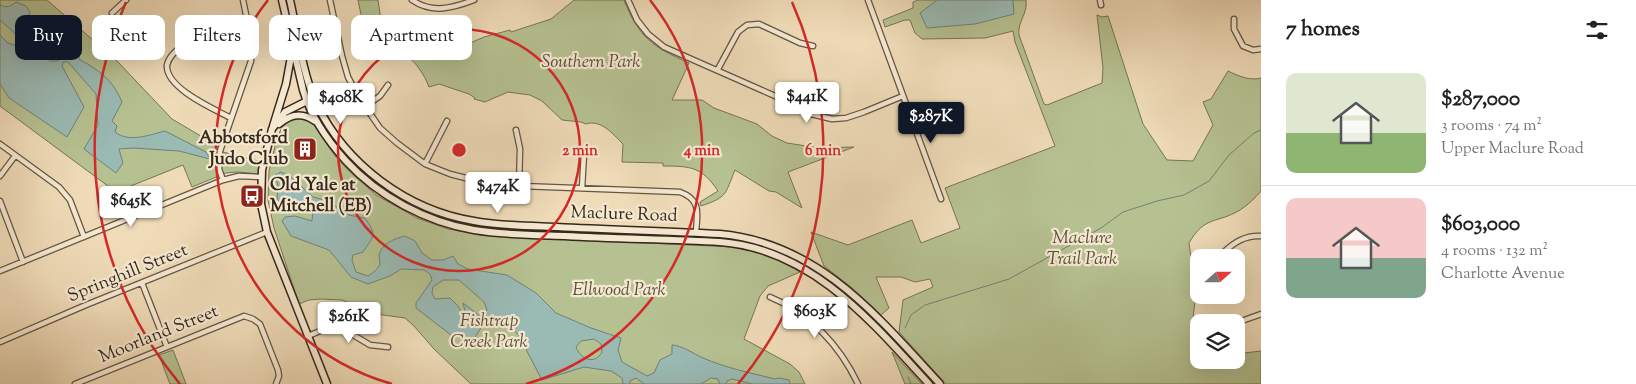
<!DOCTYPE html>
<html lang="en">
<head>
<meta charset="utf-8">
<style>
	:root { --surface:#fff; --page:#f2f2f2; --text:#222; --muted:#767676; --line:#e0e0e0; --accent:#111827 }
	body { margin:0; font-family:"Sorts Mill Goudy",serif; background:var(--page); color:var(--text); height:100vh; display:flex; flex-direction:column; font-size:19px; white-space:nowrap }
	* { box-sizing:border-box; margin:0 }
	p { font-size:16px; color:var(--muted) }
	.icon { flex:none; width:28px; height:28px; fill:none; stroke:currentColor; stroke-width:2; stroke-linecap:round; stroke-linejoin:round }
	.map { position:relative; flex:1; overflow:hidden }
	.side { display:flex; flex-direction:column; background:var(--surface); width:375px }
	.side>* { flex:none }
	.top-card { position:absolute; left:15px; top:15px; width:475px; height:45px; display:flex; gap:10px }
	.needle { width:32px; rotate:69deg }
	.fabs { position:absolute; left:1190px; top:249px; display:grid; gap:10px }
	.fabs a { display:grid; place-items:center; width:55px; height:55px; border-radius:10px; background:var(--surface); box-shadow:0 5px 20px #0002; font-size:25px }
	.price { position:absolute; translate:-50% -42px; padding:0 11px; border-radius:5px; background:#fff; color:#222; font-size:16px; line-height:32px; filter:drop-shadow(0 1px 2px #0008) }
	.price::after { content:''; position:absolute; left:50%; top:30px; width:15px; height:11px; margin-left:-8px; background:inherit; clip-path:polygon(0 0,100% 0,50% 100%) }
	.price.current { background:var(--accent); color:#fff }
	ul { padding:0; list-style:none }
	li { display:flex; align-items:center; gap:15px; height:125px; padding:0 25px }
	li+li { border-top:1px solid var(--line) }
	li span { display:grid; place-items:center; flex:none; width:140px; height:100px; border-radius:10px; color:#555 }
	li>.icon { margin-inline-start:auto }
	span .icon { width:60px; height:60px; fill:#fffc; stroke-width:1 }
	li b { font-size:21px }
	h2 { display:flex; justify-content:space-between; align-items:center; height:60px; padding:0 25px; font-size:21px }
	.chip { padding:0 18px; border-radius:10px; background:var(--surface); box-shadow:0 5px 20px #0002; font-size:18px; line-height:45px }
	.chip.current { background:var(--accent); color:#fff }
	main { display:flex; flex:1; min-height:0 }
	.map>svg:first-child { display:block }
	.green { fill:#b6c191; stroke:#767456 }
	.water { fill:#9abab4; stroke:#728077; fill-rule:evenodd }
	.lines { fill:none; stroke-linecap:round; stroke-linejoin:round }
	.stream { stroke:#728077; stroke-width:1 }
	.street-casing { stroke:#645542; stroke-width:7 }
	.secondary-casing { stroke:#36281b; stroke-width:9 }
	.street { stroke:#f5e8d1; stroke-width:4.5 }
	.secondary { stroke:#f5e8d1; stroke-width:6 }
	.ring { fill:none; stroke:#d62828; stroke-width:2.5 }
	.labels { text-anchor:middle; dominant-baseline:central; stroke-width:4.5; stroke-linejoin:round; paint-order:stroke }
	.park-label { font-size:18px; font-style:italic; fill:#564e38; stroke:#f5e8d1 }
	.poi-label { font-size:18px; font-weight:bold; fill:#36281b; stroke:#f5e8d1; text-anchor:end }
	.street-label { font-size:18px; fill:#36281b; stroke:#f5e8d1 }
	.centre { fill:#d62828; stroke:#f5e8d1; stroke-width:2.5 }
	.ring-label { font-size:15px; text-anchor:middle; font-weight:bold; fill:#d62828; stroke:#f5e8d1; stroke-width:4.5; stroke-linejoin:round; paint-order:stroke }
</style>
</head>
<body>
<main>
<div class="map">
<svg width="1261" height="384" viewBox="0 0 1261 384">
	<rect width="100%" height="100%" fill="#efdbb8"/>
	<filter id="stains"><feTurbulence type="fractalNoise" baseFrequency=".004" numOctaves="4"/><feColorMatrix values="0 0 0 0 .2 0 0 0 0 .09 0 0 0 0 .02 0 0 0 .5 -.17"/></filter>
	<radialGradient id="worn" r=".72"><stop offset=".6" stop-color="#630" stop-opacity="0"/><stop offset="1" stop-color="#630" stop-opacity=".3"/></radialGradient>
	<path class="green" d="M0 0H47L117 61 172 119 216 145 223 152 262 162 259 174 238 172 226 173 192 187 183 165 116 192 0 106Z
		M358 0H378L381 21 385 19 395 20 406 27 454 47H461L484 37 510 30 511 32 551 19 574 0H624C639 38 653 47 689 63L672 100H702L714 108 757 124 772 136 787 143 819 148 854 147 788 172 802 208 776 192 769 191 735 170C725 194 728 197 701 206L700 202 718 191C702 167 691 166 663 166V163L622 162 623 144C613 134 601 119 586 124L581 122 562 120 542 101 530 95 508 92 485 102 474 99 475 98 469 94 439 84 429 87C419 61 398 41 368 48Z
		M918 0H1026C1028 14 1017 22 1019 35L1044 104 1047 105 1102 83 1103 68 1097 15 1102 17 1108 16 1143 124 1167 160 1193 161 1213 125 1203 102 1211 99 1228 71C1238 76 1250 81 1261 78V191C1255 198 1248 205 1240 210 1217 224 1205 215 1189 243L1196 293 1191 335 1199 332V338L1196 339 1199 345V360H1236V354L1261 351V384H946L899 332 903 300 933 287 930 279 915 282 901 277H876L889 308 881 315 851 287 824 266 811 232 848 245 912 220 921 243 960 228 945 188 1055 146 1015 42 1013 31 985 38 922 39 915 33 910 20H905L885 27 883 20 913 8V2Z
		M299 118 306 119 314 125 335 156 348 170 376 195 417 218 448 229 496 236 733 247 760 252 777 259 800 272 768 286 760 296 744 339 790 364 799 372 805 384H471L434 349 414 326 405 318 376 314 342 300 321 299 309 300 299 304 274 228 268 200 269 171 277 138 283 125 290 119Z
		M173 350 186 384H170L159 355Z
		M892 352 922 384H905Z"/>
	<path class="water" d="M937 0H1013L1014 14 975 24 927 28 920 13Z
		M16 2 26 6 30 12 26 22V31C38 37 50 40 61 35L71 43 75 52 79 53V59C100 71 112 79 122 102L112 121 117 126 115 132C129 143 149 135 165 131L206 152 210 159 179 151 133 148 119 149 123 163 116 173 84 149 98 125 96 94 68 62H63L62 66 84 107 67 137 9 98 0 84V35L8 43 18 46 21 43 19 37 0 20V5C7 8 10 7 16 2ZM43 41C51 45 60 48 63 57L58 61H50L44 54 36 52 33 47 34 42Z
		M281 172 291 177 313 197 328 201 349 215 365 218C377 235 374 236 363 252L353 255 352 260 356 272 368 276C373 273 378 269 380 264 380 261 379 258 379 255 382 243 394 239 405 236L415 241 422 253 432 260H443L453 256 458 264 468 269 507 275 536 293 556 313 591 328 621 338 618 350 622 362 647 376 654 373 660 360 672 354V345C681 345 694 354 703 358 726 368 751 373 775 379L779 378 789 380 790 384H753L732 379 727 381 726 384H720L718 379 711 378 701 384H644L636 378 630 381V384H623L622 378 611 371 584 367 542 380 518 334 508 326 497 324 482 326 474 339 451 335 416 308V303L432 280 430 274 424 270 401 269 390 276 368 284 351 277 329 250 291 236 282 221 285 217 295 216 312 221 313 210 295 202 282 203 277 199 278 186 275 175ZM443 280H459L484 302 487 310 480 316 463 303 465 311 462 314 458 306 450 298 435 299 432 293 433 287ZM594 339 601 344 602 352C595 365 581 360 576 347L581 341Z"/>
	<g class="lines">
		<path class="stream" d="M26 28 42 37
			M905 328 911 315 925 305 1009 279 1101 228 1123 212 1157 201 1184 195 1209 181 1229 155 1254 133 1261 130
			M908 377 911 384"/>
		<g class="street-casing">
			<path id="street" d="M330 0 342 56 348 77 358 96 380 128 397 143 425 164 450 174 493 185 680 192C702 200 697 214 696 232
				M412 0C432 14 453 8 474 0
				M628 0 637 20 648 34 664 47 775 96 803 112 832 119 846 118 864 112 903 96
				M868 0 941 199
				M1100 0 1101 5
				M112 13 126 0
				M1234 19V29L1243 46 1253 50 1261 49
				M184 44C177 50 169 56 167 65 165 88 214 109 231 118
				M718 69 738 32 747 25 759 24 800 43 813 46
				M364 107 380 96 388 85
				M516 130 520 149 519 186
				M0 144 59 187 70 200 84 237
				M425 164 447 121
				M0 176 15 156
				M223 180 219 169 220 151 251 61V39L243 0
				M582 188 584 154
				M0 201 23 262
				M1224 252C1234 242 1247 235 1261 236
				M0 271 223 180 239 176 261 177
				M142 283 167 347
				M770 297C810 313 840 346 858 384
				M1225 322H1226
				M1236 323 1261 314
				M308 336 325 329 334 328 345 330 370 345 388 347
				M0 342 86 305 267 232
				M75 384 244 316 253 319 260 324 278 370 279 376 276 384"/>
		</g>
		<g class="secondary-casing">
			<path id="secondary" d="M282 0 303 90C311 117 327 140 346 161 378 196 426 222 474 230 504 235 535 235 565 236 617 239 668 239 720 242 812 249 871 321 929 384
				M290 0C297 31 303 75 316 103 346 165 407 210 474 221 501 226 530 226 557 227 612 230 666 231 720 234 819 243 878 317 940 384
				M309 100 285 112 272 129 262 170 261 204 267 232 327 384
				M279 124C291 114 302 112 315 121
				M273 126 286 84 292 51"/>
		</g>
		<use href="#street" class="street"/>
		<use href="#secondary" class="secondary"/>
	</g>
	<g class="ring">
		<circle cx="459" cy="150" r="121"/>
		<path d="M392 384A243 243 0 0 1 268 0M650 0A243 243 0 0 1 526 384"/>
		<path d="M180 384A364 364 0 0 1 126 2M792 2A364 364 0 0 1 738 384"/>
	</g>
	<defs>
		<g id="building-square" transform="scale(1.25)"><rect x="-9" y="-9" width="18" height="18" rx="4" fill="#8f2418" stroke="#f5e8d1"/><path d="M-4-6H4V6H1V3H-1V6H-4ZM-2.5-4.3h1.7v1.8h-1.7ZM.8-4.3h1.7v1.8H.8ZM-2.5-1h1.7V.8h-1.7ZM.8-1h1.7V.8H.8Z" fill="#fff"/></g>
		<g id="bus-square" transform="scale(1.25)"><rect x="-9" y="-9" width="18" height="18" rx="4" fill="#8f2418" stroke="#f5e8d1"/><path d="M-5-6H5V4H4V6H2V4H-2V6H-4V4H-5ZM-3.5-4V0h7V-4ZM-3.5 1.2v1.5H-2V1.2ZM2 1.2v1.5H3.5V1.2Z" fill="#fff"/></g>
	</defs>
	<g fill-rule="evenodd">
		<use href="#building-square" x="305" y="149"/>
		<use href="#bus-square" x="252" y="196"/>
	</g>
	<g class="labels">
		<g class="park-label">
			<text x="591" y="63">Southern Park</text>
			<text x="1082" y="239">Maclure<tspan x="1082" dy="21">Trail Park</tspan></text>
			<text x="619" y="291">Ellwood Park</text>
			<text x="489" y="322">Fishtrap<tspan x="489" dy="21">Creek Park</tspan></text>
		</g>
		<g class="poi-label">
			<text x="288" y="139">Abbotsford<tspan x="288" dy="21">Judo Club</tspan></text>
			<text x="270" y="186" text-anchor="start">Old Yale at<tspan x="270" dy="21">Mitchell (EB)</tspan></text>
		</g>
		<g class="street-label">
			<text transform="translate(624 215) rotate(2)">Maclure Road</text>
			<text transform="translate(128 274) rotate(-22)">Springhill Street</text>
			<text transform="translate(159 335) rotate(-22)">Moorland Street</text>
		</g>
	</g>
	<circle cx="459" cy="150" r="8" class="centre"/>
	<g class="ring-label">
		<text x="580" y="155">2 min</text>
		<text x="702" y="155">4 min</text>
		<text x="823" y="155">6 min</text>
	</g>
	<rect width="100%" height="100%" filter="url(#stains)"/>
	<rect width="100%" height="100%" fill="url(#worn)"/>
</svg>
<div class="fabs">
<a><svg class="needle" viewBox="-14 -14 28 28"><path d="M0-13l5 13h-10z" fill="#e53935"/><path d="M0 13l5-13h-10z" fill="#767676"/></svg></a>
<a><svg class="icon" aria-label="layers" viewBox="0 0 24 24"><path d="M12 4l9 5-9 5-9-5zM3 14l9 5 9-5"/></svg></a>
</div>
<b class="price" style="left:807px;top:124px">$441K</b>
<b class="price" style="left:341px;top:125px">$408K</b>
<b class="price current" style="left:931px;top:144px">$287K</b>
<b class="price" style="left:498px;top:214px">$474K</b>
<b class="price" style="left:131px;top:228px">$645K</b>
<b class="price" style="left:815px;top:339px">$603K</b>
<b class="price" style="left:349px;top:344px">$261K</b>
<div class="top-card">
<a class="chip current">Buy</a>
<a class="chip">Rent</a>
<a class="chip">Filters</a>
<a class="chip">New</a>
<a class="chip">Apartment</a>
</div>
</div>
<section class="side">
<h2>7 homes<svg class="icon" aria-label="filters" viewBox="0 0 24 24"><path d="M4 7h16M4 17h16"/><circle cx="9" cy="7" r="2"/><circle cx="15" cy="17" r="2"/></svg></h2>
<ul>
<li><span style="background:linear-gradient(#dfe7d0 60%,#8fb573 0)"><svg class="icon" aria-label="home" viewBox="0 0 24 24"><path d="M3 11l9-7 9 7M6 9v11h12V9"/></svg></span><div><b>$287,000</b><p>3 rooms · 74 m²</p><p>Upper Maclure Road</p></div></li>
<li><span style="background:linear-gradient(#f6c9c9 60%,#7fa58c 0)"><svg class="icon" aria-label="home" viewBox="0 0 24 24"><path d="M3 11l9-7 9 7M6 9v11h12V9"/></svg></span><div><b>$603,000</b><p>4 rooms · 132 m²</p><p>Charlotte Avenue</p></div></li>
</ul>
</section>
</main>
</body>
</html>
